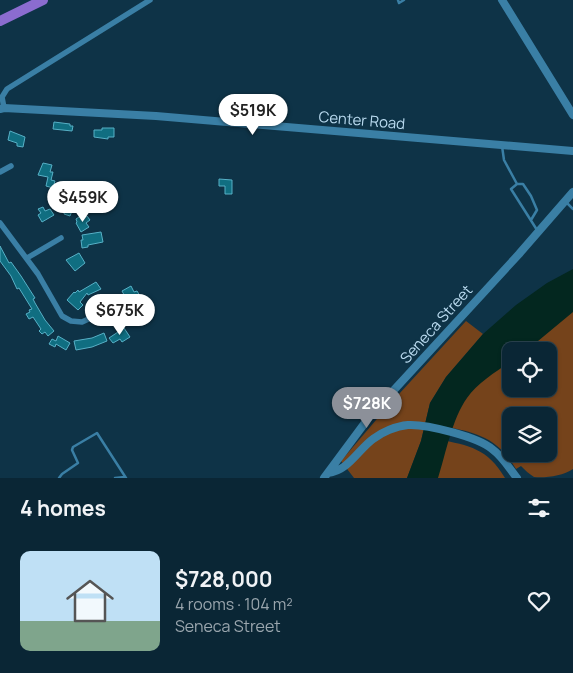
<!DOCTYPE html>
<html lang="en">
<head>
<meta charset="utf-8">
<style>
	:root { --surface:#0a2635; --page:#183241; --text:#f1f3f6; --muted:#99a5ad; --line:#2a4350; --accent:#8c9099 }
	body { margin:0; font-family:Manrope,sans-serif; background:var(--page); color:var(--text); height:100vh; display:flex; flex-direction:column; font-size:19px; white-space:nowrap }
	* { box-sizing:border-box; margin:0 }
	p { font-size:16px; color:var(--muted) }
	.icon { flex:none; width:28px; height:28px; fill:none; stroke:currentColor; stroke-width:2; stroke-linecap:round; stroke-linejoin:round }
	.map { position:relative; height:478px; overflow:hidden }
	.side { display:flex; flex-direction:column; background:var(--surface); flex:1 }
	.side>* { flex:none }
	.fabs { position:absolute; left:502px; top:342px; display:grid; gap:10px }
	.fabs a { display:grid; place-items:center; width:55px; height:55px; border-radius:10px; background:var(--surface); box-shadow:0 1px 4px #0004,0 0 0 1px var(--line); font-size:25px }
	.price { position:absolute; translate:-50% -42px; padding:0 11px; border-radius:18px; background:#fff; color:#222; font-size:16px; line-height:32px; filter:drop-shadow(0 1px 2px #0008) }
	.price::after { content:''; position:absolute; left:50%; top:30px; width:15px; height:11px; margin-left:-8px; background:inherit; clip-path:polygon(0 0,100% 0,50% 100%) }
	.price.active { background:var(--accent); color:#fff }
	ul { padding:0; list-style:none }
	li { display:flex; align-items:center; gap:15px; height:125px; padding:0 20px }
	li+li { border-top:1px solid var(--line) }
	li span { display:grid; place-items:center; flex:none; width:140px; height:100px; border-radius:10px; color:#555 }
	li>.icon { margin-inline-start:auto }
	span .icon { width:60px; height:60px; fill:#fffc; stroke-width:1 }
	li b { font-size:21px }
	h2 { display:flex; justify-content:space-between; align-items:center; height:60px; padding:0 20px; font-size:21px }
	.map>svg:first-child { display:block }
	.green { fill:#75431b; fill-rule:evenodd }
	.water { fill:#03271f }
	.building { fill:#106e81; stroke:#57b0c6 }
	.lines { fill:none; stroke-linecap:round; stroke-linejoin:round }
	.lane { stroke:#3a7fa5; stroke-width:2.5 }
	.street { stroke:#3a7fa5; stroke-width:5.5 }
	.secondary { stroke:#3a7fa5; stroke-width:8 }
	.highway { stroke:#8b6ccf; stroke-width:10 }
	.labels { text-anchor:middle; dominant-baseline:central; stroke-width:4; stroke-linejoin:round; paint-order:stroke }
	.street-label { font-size:15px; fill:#b9daef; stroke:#0e3347 }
</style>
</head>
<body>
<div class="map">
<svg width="573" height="478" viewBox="0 0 573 478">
	<rect width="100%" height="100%" fill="#0e3347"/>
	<path class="green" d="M573 293V469C563 476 546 478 534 477 529 474 525 470 521 466L516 469C497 437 477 433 443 426L450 404ZM511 351H549V389H511ZM511 416H549V454H511Z
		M466 321 483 334 446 377 430 403 421 441 407 478H354L341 461 388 406Z
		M438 439C470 446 487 448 505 478H428Z"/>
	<path class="water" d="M573 269V312L526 351H511V361C496 372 477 383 467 398 452 419 446 453 438 478H407L421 441 430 403 446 377 483 334 516 305 547 283Z"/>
	<path class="building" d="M54 122 70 124V126H73L72 131 53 129Z
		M102 128H114V137H108V139L94 137V130H102Z
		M10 131 25 137 23 147 17 146V143L8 140Z
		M43 163 52 165 50 172H53L51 180 55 181 53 188 46 186 48 177 38 175Z
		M219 179 232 180V194H225V186H219Z
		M61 200 75 203 70 216 64 214 65 210 58 208Z
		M43 207 45 211 50 209 54 215 42 222 38 215 41 213 38 209Z
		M82 215 84 218 87 216 90 220 86 223 89 227 81 232 76 223 77 222 76 219Z
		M101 232 103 242 88 245V247L82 248 81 240H83L82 235Z
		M0 246 9 263 11 262 21 276 35 298 33 299 35 303 45 320 54 331 48 336 45 332 42 334 39 331 41 329 33 317 29 319 26 314 30 312 29 310 32 309 19 288 17 289 11 276 0 261Z
		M79 253 85 263 75 271 66 260Z
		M96 282 101 289 88 295 87 293 80 302 83 305 78 310 67 300 74 292 75 293 78 290 79 292Z
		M131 286 134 292 137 291 142 299 130 306 122 291Z
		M124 328 130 337 122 342 120 339 113 343 109 338Z
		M104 333 107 341 92 347 76 350 74 341 92 338Z
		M58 336 70 343 66 350 56 344 55 347 49 344 52 339 56 341Z"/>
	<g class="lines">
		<path class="lane" d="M398 0 399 3 404 0
			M502 146 504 160 517 184
			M517 184 511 189 537 230
			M517 184H523L531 196 537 210 531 220
			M566 202 573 209
			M59 478 62 474 78 463 72 450 73 447 97 433 126 478
			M115 478 125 477"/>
		<path class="street" d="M4 108 2 97 7 89 150 0
			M0 172 11 166
			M0 223 38 274 62 316 71 321 82 322 104 312
			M27 258 61 238"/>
		<path class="secondary" d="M502 0 573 115
			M0 109 4 108 156 116 573 151
			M328 473C348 471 358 450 373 439 382 432 396 426 408 425 427 424 478 437 492 449 503 457 509 468 517 478
			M324 478 370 416 519 254 573 192"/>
		<path class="highway" d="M0 21 43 0"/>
	</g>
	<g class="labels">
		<g class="street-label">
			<text transform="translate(362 120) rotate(5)">Center Road</text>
			<text transform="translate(436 324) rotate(-48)">Seneca Street</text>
		</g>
	</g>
</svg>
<div class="fabs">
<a><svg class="icon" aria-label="locate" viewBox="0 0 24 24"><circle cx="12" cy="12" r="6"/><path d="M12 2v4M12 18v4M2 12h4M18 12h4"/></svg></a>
<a><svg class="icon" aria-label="layers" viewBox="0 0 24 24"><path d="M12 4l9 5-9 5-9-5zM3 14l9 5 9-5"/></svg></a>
</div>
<b class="price" style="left:253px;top:136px">$519K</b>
<b class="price" style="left:83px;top:223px">$459K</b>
<b class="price" style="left:120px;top:336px">$675K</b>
<b class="price active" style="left:367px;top:429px">$728K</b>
</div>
<section class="side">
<h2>4 homes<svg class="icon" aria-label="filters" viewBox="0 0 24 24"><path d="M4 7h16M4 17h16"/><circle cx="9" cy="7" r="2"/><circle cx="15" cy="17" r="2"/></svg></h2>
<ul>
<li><span style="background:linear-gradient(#bfe0f5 70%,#7fa58c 0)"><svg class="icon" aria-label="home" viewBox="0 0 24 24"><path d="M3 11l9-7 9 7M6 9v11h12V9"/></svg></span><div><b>$728,000</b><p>4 rooms · 104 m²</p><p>Seneca Street</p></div><svg class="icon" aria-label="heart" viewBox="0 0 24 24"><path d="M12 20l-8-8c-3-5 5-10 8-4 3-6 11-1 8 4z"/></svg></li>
</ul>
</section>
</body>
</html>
